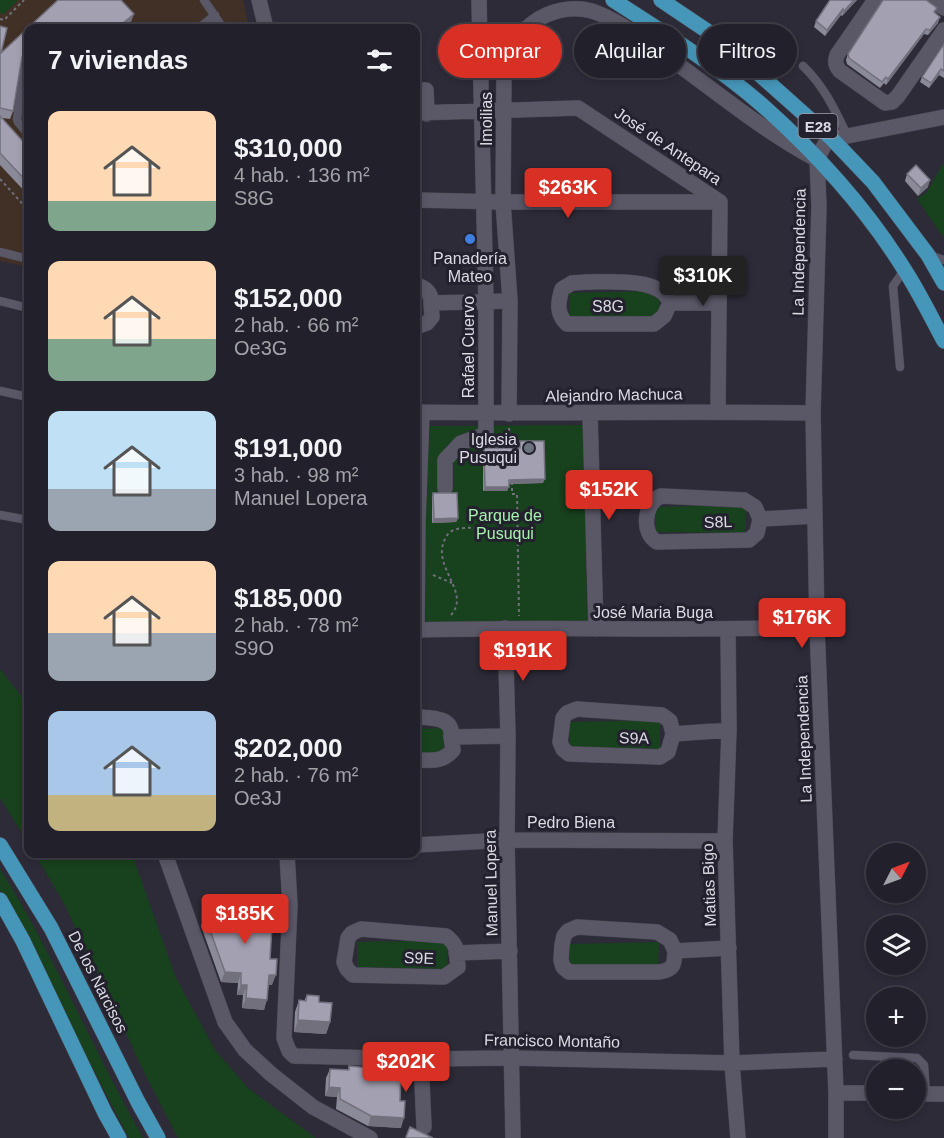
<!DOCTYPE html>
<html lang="es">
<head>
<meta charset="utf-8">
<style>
	:root { --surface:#22202a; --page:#2a2832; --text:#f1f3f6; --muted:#a2a3a8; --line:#3f3e47; --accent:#d93025 }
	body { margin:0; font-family:Helvetica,sans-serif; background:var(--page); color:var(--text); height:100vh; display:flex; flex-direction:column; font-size:22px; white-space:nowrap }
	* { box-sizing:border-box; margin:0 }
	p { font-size:20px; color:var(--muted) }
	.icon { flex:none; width:33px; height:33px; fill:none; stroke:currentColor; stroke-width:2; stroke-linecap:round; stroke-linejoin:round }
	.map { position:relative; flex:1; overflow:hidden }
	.sheet { position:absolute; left:24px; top:24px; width:396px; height:834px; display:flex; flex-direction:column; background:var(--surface); border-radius:12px; box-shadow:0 3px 9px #0003,0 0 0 2px var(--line) }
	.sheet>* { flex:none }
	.guide { position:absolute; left:438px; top:24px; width:416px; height:54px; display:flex; gap:12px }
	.needle { width:39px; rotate:48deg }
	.fabs { position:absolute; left:866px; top:843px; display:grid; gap:12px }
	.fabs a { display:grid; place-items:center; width:60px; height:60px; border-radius:50%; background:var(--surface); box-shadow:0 3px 9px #0003,0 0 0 2px var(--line); font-size:30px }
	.price { position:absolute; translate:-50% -51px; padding:0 14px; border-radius:6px; background:var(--accent); color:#fff; font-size:20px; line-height:39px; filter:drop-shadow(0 2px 3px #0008) }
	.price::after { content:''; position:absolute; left:50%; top:36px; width:18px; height:14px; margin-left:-9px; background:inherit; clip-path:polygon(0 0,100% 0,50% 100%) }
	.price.on { background:#222; color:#fff }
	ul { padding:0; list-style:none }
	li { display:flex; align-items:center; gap:18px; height:150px; padding:0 24px }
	li span { display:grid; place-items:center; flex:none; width:168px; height:120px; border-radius:12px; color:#555 }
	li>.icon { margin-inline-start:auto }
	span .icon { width:72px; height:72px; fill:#fffc; stroke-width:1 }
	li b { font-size:26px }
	h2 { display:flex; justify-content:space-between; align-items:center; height:72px; padding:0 24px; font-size:26px }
	.chip { padding:0 21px; border-radius:27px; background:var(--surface); box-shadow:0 3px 9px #0003,0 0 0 2px var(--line); font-size:21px; line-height:54px }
	.chip.on { background:var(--accent); color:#fff }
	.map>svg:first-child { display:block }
	.education { fill:#413026 }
	.green { fill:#18411d }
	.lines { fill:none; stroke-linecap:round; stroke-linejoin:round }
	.service-casing { stroke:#494752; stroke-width:9 }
	.minor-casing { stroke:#494752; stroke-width:16 }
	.primary-casing { stroke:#494752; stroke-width:16 }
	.path { stroke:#716f7b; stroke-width:2; stroke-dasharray:3 3; stroke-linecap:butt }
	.service { stroke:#5a5867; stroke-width:8 }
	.minor { stroke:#5a5867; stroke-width:15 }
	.primary { stroke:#4596b8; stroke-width:15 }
	.wall { fill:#8b8a98 }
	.shaded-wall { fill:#71707c }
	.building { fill:#a2a0b1; stroke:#71707c; stroke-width:1.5 }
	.shop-dot { fill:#3f7fe0; stroke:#23212e; stroke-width:2 }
	.worship-dot { fill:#6b7280; stroke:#23212e; stroke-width:2 }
	.labels { text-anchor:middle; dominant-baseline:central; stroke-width:6; stroke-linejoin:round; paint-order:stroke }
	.shield { fill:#23212e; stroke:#a4a3ad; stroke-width:1.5 }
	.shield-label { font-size:15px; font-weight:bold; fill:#dcdbe4 }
	.street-label { font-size:16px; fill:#dcdbe4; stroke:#23212e }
	.poi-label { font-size:16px; fill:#dcdbe4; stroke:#23212e }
	.park-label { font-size:16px; fill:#a6f1ab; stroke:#23212e }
</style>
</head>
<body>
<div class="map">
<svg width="944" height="1138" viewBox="0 0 944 1138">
	<rect width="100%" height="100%" fill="#2d2b38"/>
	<path class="education" d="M0 0H243L249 28H28V267L0 261Z"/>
	<path class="green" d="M0 0H18L4 14 0 13Z
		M944 162V238L917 199 927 192Z
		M660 291 659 320 569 318V293Z
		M585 425 587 622H426L424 426Z
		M746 505 745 533 655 532V507Z
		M0 669 28 705V843L0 798Z
		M660 720V749L569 747V722Z
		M444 728 443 756H416V729Z
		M35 854H132L176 978 215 1050 248 1088 316 1138H178L140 1064 112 1001 86 953 66 907Z
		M0 869C54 955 93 1050 143 1138H129L0 890Z
		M448 940 447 969 357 967V942Z
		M659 942 658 970 568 969V944Z"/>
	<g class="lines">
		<g class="service-casing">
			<path id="service" d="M204 0 223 28
				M199 28 215 15
				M803 66C824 86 835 110 847 135
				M28 70 25 67 17 119 18 122 28 134
				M18 113 28 105
				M0 252 28 259
				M929 255 944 260
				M0 301 28 308
				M900 367 893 286 905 269
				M0 391 28 397
				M0 515 28 520
				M853 1055 917 1058 924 1065 926 1094"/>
		</g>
		<g class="minor-casing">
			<path id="minor" d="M259 0 266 28
				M875 0 837 55C835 62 835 65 840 71L885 103 892 102 898 96 944 30
				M931 0 944 8
				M416 90H426L427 114
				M416 113 578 108 720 202
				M416 200 503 202H720
				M587 282C609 282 662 277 670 303L664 316 654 324H567C556 314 558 302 562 289L572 283Z
				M416 285C425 287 432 293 431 303
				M670 303H719
				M416 327 427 323 432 317 431 303 510 301
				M718 411 720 202
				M416 412C548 414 681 411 813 413
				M590 413 596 629
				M509 414 510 301 503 202 504 74C508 32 549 0 592 11 616 19 638 36 659 51 710 86 758 128 814 158
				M445 488V460L461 443 486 434V302L479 0
				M760 519 755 507 744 500 661 496C644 503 641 533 657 542L749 540 757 533 760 519 815 516
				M505 628 508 736 507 840 513 1138
				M416 630C549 626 683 632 817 627
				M417 630 418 522 422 412
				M728 630 729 730 725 841 732 1063 738 1138
				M416 717C429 718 454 716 451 737
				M673 734 670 721 662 715 577 709 567 713 563 718 562 727 560 742 563 749 569 754 660 757 668 752 673 734 729 730
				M416 760C431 760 442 763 453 750L451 737 508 736
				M416 845 507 840 725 841
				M165 854 225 1022 245 1050 271 1074 313 1107 370 1138
				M287 854 290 905 284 1038 289 1051 294 1056 421 1059 512 1058 732 1063 835 1059
				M214 905H290
				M361 929 446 936C459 946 456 952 458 967L444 977 353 975 347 969 344 962 348 938 352 933Z
				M675 951 670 940 657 932 577 927 568 931 564 936 562 945 561 960 563 967 569 972H660C675 969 674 964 675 951L729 948
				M456 953 510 951
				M421 1059 424 1127
				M836 1093H876
				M915 1094H944
				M836 1138V1093L817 627 813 413 819 206 817 159 825 144 832 139 944 117"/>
		</g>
		<g class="primary-casing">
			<path id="primary" d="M613 0C664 33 716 65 762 105 816 153 866 208 904 269 919 292 931 317 944 341
				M661 0 722 41 832 139 873 182 928 255 944 283
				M0 845 51 928 138 1102 158 1138
				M0 900 23 941 105 1113 119 1138"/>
		</g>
		<path class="path" d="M0 19 4 20 24 0
			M0 179 28 210
			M509 428 510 449
			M512 482V494H517L519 616
			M433 575 452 583
			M451 615C472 591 429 566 446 537 448 533 452 530 457 529 470 526 502 529 517 529"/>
		<use href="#service" class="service"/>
		<use href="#minor" class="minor"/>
		<use href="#primary" class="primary"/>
	</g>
	<path class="wall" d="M58 0 131 22 124 28H28V58L24 52 22 57 13 111 10 119 2 118 28 147V195L0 165V26L1 53Z
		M830 0H857L842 16 841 15 825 36 814 27 816 21Z
		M935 13 938 23 928 35 924 34 886 85 884 83 880 88 847 64 846 60 848 54Z
		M944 44V78L939 75 929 88 920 82 922 77Z
		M907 174 928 187 918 196 905 181Z
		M520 441 543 483 509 484 507 491H483V452L484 448H519Z
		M433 493 458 518 456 522 432 523V497Z
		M210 905 242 907 243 905 266 914 269 925 270 959 272 985H269L264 1010 242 1008 243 995H237L238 983 221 982 201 926 205 916H207Z
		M307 995 319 1002 330 1022 326 1034 294 1032 295 1012 299 1000 304 1001Z
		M349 1066 400 1101 401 1128 368 1126 336 1109 337 1097 325 1096 326 1078 330 1069 348 1070Z"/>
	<path class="shaded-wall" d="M854 0H857L842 16 844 11Z
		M843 9 841 15 825 36 827 30Z
		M134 14 131 22 124 28H117Z
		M940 17 938 23 928 35 930 30Z
		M926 29 924 34 886 85 888 79Z
		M941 69 939 75 929 88 931 83Z
		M930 180 928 187 918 196 921 188Z
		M545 479 543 483 507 484 509 480Z
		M485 487H509L507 491H483Z
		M458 518 456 522 432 523 434 519Z
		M225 972 241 973 238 983 221 982Z
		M269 975H276L272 985H266Z
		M241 985H247L243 995H237Z
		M246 998 267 1000 264 1010 242 1008Z
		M298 1020 330 1022 326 1034 294 1032Z
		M329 1087 340 1088 337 1097 325 1096Z
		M371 1116 404 1118 401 1128 368 1126Z"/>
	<path class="building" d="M58 0H121L134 14 117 28H28V45L27 44 22 57 13 111 0 108V26L7 28 1 53Z
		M830 0H854L844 11 843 9 827 30 816 21Z
		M883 0H926L937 8 934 12 940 17 930 30 926 29 888 79 886 77 882 82 849 58 848 54Z
		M944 44V71L941 69 931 83 922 77Z
		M0 116 28 147V183L0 153Z
		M916 165 930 180 921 188 907 174Z
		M520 441H544L545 479 509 480V487H485L484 448H520Z
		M433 493H457L458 518 434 519Z
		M210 905 243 907V905H267L266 914H270L269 925 272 926 270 959H277L276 975H269L267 1000 246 998 247 985H241V973L225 972 205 916H210Z
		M307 995 319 996V1002L332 1003 330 1022 298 1020 299 1000 306 1001Z
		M349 1066 401 1071 400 1101H405L404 1118 371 1116 340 1099V1088L329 1087 330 1069 349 1070Z
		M410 1127 433 1138H408L406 1137Z"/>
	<circle class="shop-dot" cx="470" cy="239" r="6"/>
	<circle class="worship-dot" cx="529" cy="448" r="6"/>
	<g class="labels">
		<rect class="shield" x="798.5" y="114" width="39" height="24" rx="4.5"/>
		<g class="shield-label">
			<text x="818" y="126">E28</text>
		</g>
		<g class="street-label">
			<text transform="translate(486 119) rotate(-90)">Imoilias</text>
			<text transform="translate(668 146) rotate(34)">José de Antepara</text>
			<text transform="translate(799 252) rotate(-89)">La Independencia</text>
			<text x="608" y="306">S8G</text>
			<text transform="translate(468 347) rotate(-90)">Rafael Cuervo</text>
			<text transform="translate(614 395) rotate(-1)">Alejandro Machuca</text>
			<text transform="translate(718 522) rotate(-2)">S8L</text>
			<text x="653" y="612">José Maria Buga</text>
			<text transform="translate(634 738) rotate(1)">S9A</text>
			<text transform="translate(804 739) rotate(-92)">La Independencia</text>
			<text x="571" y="822">Pedro Biena</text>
			<text transform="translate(491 883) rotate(-91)">Manuel Lopera</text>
			<text transform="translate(709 885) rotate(-92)">Matias Bigo</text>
			<text transform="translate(419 958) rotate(2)">S9E</text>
			<text transform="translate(98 982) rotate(63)">De los Narcisos</text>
			<text transform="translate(552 1041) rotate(1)">Francisco Montaño</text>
		</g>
		<g class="poi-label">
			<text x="470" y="258">Panadería<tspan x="470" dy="18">Mateo</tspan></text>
			<text x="517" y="439" text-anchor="end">Iglesia<tspan x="517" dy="18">Pusuqui</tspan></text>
		</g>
		<g class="park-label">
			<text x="505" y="515">Parque de<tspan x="505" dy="18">Pusuqui</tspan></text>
		</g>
	</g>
</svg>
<div class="fabs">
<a><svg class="needle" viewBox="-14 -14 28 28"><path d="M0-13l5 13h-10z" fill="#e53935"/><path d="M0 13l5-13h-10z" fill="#a2a3a8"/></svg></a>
<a><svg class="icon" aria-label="layers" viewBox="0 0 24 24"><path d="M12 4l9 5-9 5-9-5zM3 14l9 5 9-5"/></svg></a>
<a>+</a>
<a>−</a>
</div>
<b class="price" style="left:568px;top:219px">$263K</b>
<b class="price on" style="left:703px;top:307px">$310K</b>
<b class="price" style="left:609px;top:521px">$152K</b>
<b class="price" style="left:802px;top:649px">$176K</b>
<b class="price" style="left:523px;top:682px">$191K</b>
<b class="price" style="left:245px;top:945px">$185K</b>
<b class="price" style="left:406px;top:1093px">$202K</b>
<div class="guide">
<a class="chip on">Comprar</a>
<a class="chip">Alquilar</a>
<a class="chip">Filtros</a>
</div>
<section class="sheet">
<h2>7 viviendas<svg class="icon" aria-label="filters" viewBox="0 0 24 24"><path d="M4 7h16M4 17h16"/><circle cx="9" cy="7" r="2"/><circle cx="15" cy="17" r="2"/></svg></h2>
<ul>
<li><span style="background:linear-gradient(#ffd9b3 75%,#7fa58c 0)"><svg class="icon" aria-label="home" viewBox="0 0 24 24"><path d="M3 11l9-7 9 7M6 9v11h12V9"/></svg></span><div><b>$310,000</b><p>4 hab. · 136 m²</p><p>S8G</p></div></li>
<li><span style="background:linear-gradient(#ffd9b3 65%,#7fa58c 0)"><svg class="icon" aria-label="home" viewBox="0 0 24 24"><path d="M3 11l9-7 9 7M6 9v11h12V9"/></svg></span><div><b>$152,000</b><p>2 hab. · 66 m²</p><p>Oe3G</p></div></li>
<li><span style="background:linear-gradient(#bfe0f5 65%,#9aa5b1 0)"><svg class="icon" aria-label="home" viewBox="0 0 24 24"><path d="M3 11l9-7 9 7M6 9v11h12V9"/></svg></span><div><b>$191,000</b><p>3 hab. · 98 m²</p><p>Manuel Lopera</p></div></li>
<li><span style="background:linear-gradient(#ffd9b3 60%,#9aa5b1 0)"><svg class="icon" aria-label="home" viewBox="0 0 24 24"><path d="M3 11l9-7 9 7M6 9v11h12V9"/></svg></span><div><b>$185,000</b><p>2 hab. · 78 m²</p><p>S9O</p></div></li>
<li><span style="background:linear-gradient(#a9c7e8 70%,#c2b280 0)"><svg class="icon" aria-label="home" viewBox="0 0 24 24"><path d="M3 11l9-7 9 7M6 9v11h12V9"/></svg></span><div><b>$202,000</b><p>2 hab. · 76 m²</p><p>Oe3J</p></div></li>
</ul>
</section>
</div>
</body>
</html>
